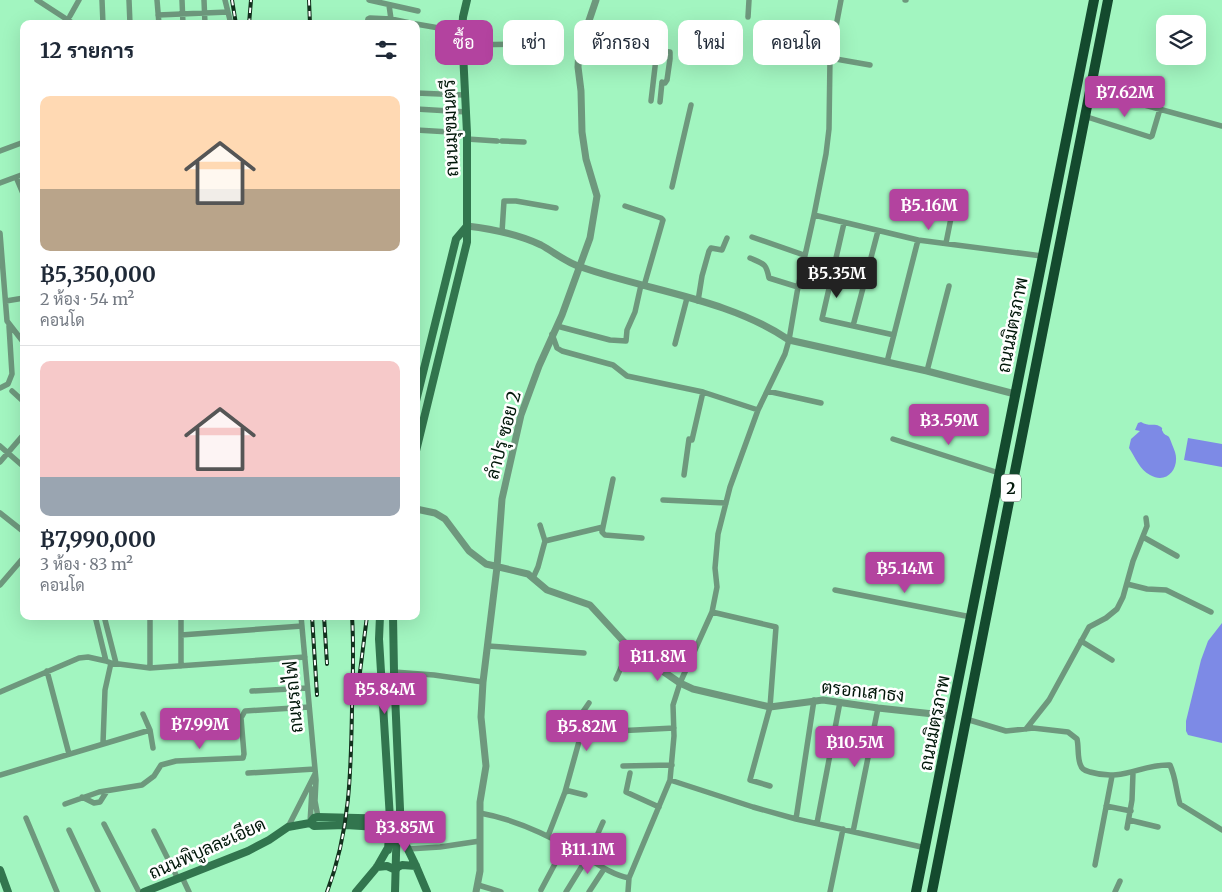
<!DOCTYPE html>
<html lang="th">
<head>
<meta charset="utf-8">
<style>
	:root { --surface:#fff; --page:#f2f2f3; --text:#1f2937; --muted:#747a83; --line:#e0e1e3; --accent:#b3439f }
	body { margin:0; font-family:Merriweather,Sarabun,serif; background:var(--page); color:var(--text); height:100vh; display:flex; flex-direction:column; font-size:19px; white-space:nowrap }
	* { box-sizing:border-box; margin:0 }
	p { font-size:16px; color:var(--muted) }
	.icon { flex:none; width:28px; height:28px; fill:none; stroke:currentColor; stroke-width:2; stroke-linecap:round; stroke-linejoin:round }
	.map { position:relative; flex:1; overflow:hidden }
	.drawer { position:absolute; left:20px; top:20px; width:400px; height:600px; display:flex; flex-direction:column; background:var(--surface); border-radius:10px; box-shadow:0 5px 20px #0002 }
	.drawer>* { flex:none }
	.banner { position:absolute; left:435px; top:20px; width:475px; height:45px; display:flex; gap:10px }
	.tools { position:absolute; left:1156px; top:15px; display:grid; gap:10px }
	.tools a { display:grid; place-items:center; width:50px; height:50px; border-radius:10px; background:var(--surface); box-shadow:0 5px 20px #0002; font-size:25px }
	.price { position:absolute; translate:-50% -42px; padding:0 11px; border-radius:5px; background:var(--accent); color:#fff; font-size:16px; line-height:32px; filter:drop-shadow(0 1px 2px #0008) }
	.price::after { content:''; position:absolute; left:50%; top:30px; width:15px; height:11px; margin-left:-8px; background:inherit; clip-path:polygon(0 0,100% 0,50% 100%) }
	.price.active { background:#222; color:#fff }
	ul { padding:0; list-style:none }
	li { display:grid; align-content:center; gap:10px; height:265px; padding:0 20px }
	li+li { border-top:1px solid var(--line) }
	li span { display:grid; place-items:center; height:155px; border-radius:10px; color:#555 }
	li>.icon { margin-inline-start:auto }
	span .icon { width:90px; height:90px; fill:#fffc; stroke-width:1 }
	li b { font-size:21px }
	h2 { display:flex; justify-content:space-between; align-items:center; height:60px; padding:0 20px; font-size:21px }
	.tag { padding:0 18px; border-radius:10px; background:var(--surface); box-shadow:0 5px 20px #0002; font-size:18px; line-height:45px }
	.tag.active { background:var(--accent); color:#fff }
	.map>svg:first-child { display:block }
	.water { fill:#7d8ae6 }
	.lines { fill:none; stroke-linecap:round; stroke-linejoin:round }
	.minor { stroke:#6e987d; stroke-width:5.5 }
	.tertiary { stroke:#6e987d; stroke-width:7 }
	.secondary { stroke:#32754e; stroke-width:8 }
	.trunk { stroke:#144a2e; stroke-width:10 }
	.rail-casing { stroke:#13311e; stroke-width:4 }
	.rail { stroke:#fff; stroke-width:2; stroke-dasharray:5.5; stroke-linecap:butt }
	.labels { text-anchor:middle; dominant-baseline:central; stroke-width:5; stroke-linejoin:round; paint-order:stroke }
	.shield { fill:#fff; stroke:#4c5d53; stroke-width:1 }
	.shield-label { font-size:16px; font-weight:bold; fill:#001709 }
	.street-label { font-size:18px; fill:#001709; stroke:#fff }
</style>
</head>
<body>
<div class="map">
<svg width="1222" height="892" viewBox="0 0 1222 892">
	<rect width="100%" height="100%" fill="#a2f5c0"/>
	<path class="water" d="M1141 422C1149 427 1154 423 1159 426 1165 429 1160 428 1163 432 1164 435 1167 435 1169 437 1171 441 1173 447 1175 452 1180 468 1167 485 1150 475 1140 470 1135 457 1129 448L1131 439 1140 431 1135 430 1138 423Z
		M1188 438 1222 444V467L1184 460Z
		M1222 623V743L1188 735 1186 731V721L1201 660 1208 641Z"/>
	<g class="lines">
		<path class="minor" d="M37 0 74 24
			M102 0 103 24
			M129 0 130 24
			M157 0 159 24
			M182 0 183 24
			M204 0 205 24
			M225 0 231 24
			M369 0 418 11
			M905 0H906
			M389 5 391 19
			M158 15 228 12
			M70 16 79 0
			M748 17 749 0
			M367 24 368 19 370 18 391 19 415 24
			M416 24 462 32
			M587 31 629 34
			M584 36 619 38 631 48 670 52V59L667 80 665 83 662 82 660 102
			M462 45 517 44
			M830 58 870 65
			M1089 90 1222 126
			M416 93 464 95
			M651 101 657 50
			M416 109 467 112
			M1084 116 1150 137 1152 136 1160 109
			M416 130 467 133
			M467 139 497 141
			M502 141 524 142
			M0 151 24 142
			M16 177 24 196
			M0 183 24 174
			M672 187 691 105
			M625 206 661 218 663 220 644 286
			M814 215 918 240 1042 256
			M844 223 822 319 894 335
			M502 232 504 201H516L556 208
			M0 233 7 321 24 343
			M752 237 804 255
			M946 243 952 213
			M750 258C764 264 766 263 769 278L798 287
			M6 301 24 298
			M698 301 702 276 709 251 711 248 722 250 727 238
			M557 326 610 340 626 341 627 330 635 312 641 285
			M853 326 878 231
			M552 334 557 348 562 351 613 365 627 376 703 392 758 410
			M675 344 687 298
			M887 362 918 240
			M927 371 949 286
			M0 388 8 384 12 374 9 326
			M12 391 24 402
			M767 391 821 403
			M893 439 999 473
			M692 440 703 392
			M0 446 24 467
			M0 462 24 434
			M684 475 689 439
			M663 500 726 503
			M0 513 24 532
			M540 525 545 541
			M603 527 602 532 605 535 642 538
			M1143 537 1177 556
			M533 578 538 567 545 541 603 527 613 479
			M1127 584 1147 589 1166 590 1211 612
			M0 585 24 557
			M835 590 971 617
			M712 612 776 627 770 707 750 780 770 786
			M95 616 106 661 111 663 150 668 305 657
			M104 616 116 663
			M150 616V668
			M301 616 316 780 315 801 318 817
			M181 635 302 626
			M1081 641 1112 660
			M488 646 584 653
			M181 666V616
			M47 671 69 754
			M394 672 434 675 483 682
			M616 679 630 647
			M252 691 307 688
			M0 692 79 658 88 657 106 661
			M143 714 150 730 153 748
			M966 719 1006 731 1033 728 1068 732 1077 739C1079 747 1077 759 1081 766 1082 770 1087 771 1090 772 1124 782 1140 764 1170 765 1176 778 1176 791 1180 804L1222 830
			M1026 729 1049 700 1089 627 1106 618 1117 609 1123 597 1133 561 1147 526 1146 518
			M616 731 674 728
			M103 743 105 690 111 663
			M623 766 672 765
			M248 773 315 769
			M630 773 626 792 659 807
			M0 775 150 730
			M670 780 753 807 796 819 926 848
			M565 792 580 738V716L589 703
			M82 797 94 803 100 802 107 791
			M65 804 99 792 142 785 154 776 161 765 176 761 243 758 244 754 241 718 245 711 309 707
			M1106 806 1131 811
			M480 813C514 819 544 833 574 850 592 860 609 874 629 878
			M26 818 57 892
			M796 819 814 700
			M1129 820 1158 827
			M310 823 312 789
			M817 823 840 702
			M104 824 139 892
			M288 827 315 774
			M1127 828 1132 800 1133 773
			M69 830 98 892
			M154 831 178 879
			M853 832 878 708
			M548 836 565 792 569 791 585 795
			M408 849 440 847 480 841
			M1095 865 1112 776
			M182 877 189 892
			M478 885 501 892
			M541 890 565 845
			M566 892 587 858 603 822
			M589 892 604 869
			M628 892 629 878 670 780 674 736 673 705 680 683 712 612 717 587 715 568 718 534 730 487 758 410 785 354 789 340 798 287 814 215 826 154 829 129 830 58 841 0
			M830 892 843 829
			M1115 892 1120 881"/>
		<path class="tertiary" d="M467 226C492 229 518 234 541 245 554 252 567 263 581 267 649 291 729 299 789 340L927 371 1015 394
			M416 509 435 513 445 519 469 551 486 564 528 574 547 590 590 605 624 642 635 652 680 683 693 689 770 707 823 700 878 708 952 716
			M476 892 480 871V802L486 766 481 717 483 682 497 567 502 499 521 415 539 366 562 315 590 238 597 196 586 159 582 132 581 91 578 67 579 50 596 0"/>
		<path class="secondary" d="M416 401 456 239 467 226
			M416 451 467 242V133L462 32 463 17 467 0
			M380 616 379 639 390 819 388 850
			M393 616 394 672 400 809V814L397 819 395 892
			M310 823 314 826 346 825 393 828
			M399 831 416 866 427 892
			M377 867 387 866 396 870
			M396 868 402 865 416 866
			M0 870 8 892
			M144 892 248 851 269 840 288 827 310 823 314 818 318 817 397 819
			M356 892 377 867 389 846"/>
		<path class="trunk" d="M916 892 1094 0
			M932 892 1108 0"/>
		<g class="rail-casing">
			<path id="rail" d="M232 0 236 24
				M309 0 310 24
				M249 24 251 0
				M312 616 317 695
				M324 616 327 664
				M359 680 367 616
				M327 892C350 832 351 771 352 708 353 677 354 647 352 616"/>
		</g>
		<use href="#rail" class="rail"/>
	</g>
	<g class="labels">
		<rect class="shield" x="1001" y="474.5" width="20" height="27" rx="4"/>
		<g class="shield-label">
			<text x="1011" y="488">2</text>
		</g>
		<g class="street-label">
			<text transform="translate(450 128) rotate(-92)">ถนนมุขมนตรี</text>
			<text transform="translate(1012 325) rotate(-79)">ถนนมิตรภาพ</text>
			<text transform="translate(503 435) rotate(-75)">ลำปรุ ซอย 2</text>
			<text transform="translate(863 691) rotate(6)">ตรอกเสาธง</text>
			<text transform="translate(293 697) rotate(-95)">ถนนรถไฟ</text>
			<text transform="translate(934 723) rotate(-79)">ถนนมิตรภาพ</text>
			<text transform="translate(207 848) rotate(-24)">ถนนพิบูลละเอียด</text>
		</g>
	</g>
</svg>
<div class="tools">
<a><svg class="icon" aria-label="layers" viewBox="0 0 24 24"><path d="M12 4l9 5-9 5-9-5zM3 14l9 5 9-5"/></svg></a>
</div>
<b class="price" style="left:1125px;top:118px">฿7.62M</b>
<b class="price" style="left:929px;top:231px">฿5.16M</b>
<b class="price active" style="left:837px;top:299px">฿5.35M</b>
<b class="price" style="left:949px;top:446px">฿3.59M</b>
<b class="price" style="left:905px;top:594px">฿5.14M</b>
<b class="price" style="left:658px;top:682px">฿11.8M</b>
<b class="price" style="left:385px;top:715px">฿5.84M</b>
<b class="price" style="left:200px;top:750px">฿7.99M</b>
<b class="price" style="left:587px;top:752px">฿5.82M</b>
<b class="price" style="left:855px;top:768px">฿10.5M</b>
<b class="price" style="left:405px;top:853px">฿3.85M</b>
<b class="price" style="left:588px;top:875px">฿11.1M</b>
<div class="banner">
<a class="tag active">ซื้อ</a>
<a class="tag">เช่า</a>
<a class="tag">ตัวกรอง</a>
<a class="tag">ใหม่</a>
<a class="tag">คอนโด</a>
</div>
<section class="drawer">
<h2>12 รายการ<svg class="icon" aria-label="filters" viewBox="0 0 24 24"><path d="M4 7h16M4 17h16"/><circle cx="9" cy="7" r="2"/><circle cx="15" cy="17" r="2"/></svg></h2>
<ul>
<li><span style="background:linear-gradient(#ffd9b3 60%,#b9a48a 0)"><svg class="icon" aria-label="home" viewBox="0 0 24 24"><path d="M3 11l9-7 9 7M6 9v11h12V9"/></svg></span><div><b>฿5,350,000</b><p>2 ห้อง · 54 m²</p><p>คอนโด</p></div></li>
<li><span style="background:linear-gradient(#f6c9c9 75%,#9aa5b1 0)"><svg class="icon" aria-label="home" viewBox="0 0 24 24"><path d="M3 11l9-7 9 7M6 9v11h12V9"/></svg></span><div><b>฿7,990,000</b><p>3 ห้อง · 83 m²</p><p>คอนโด</p></div></li>
</ul>
</section>
</div>
</body>
</html>
